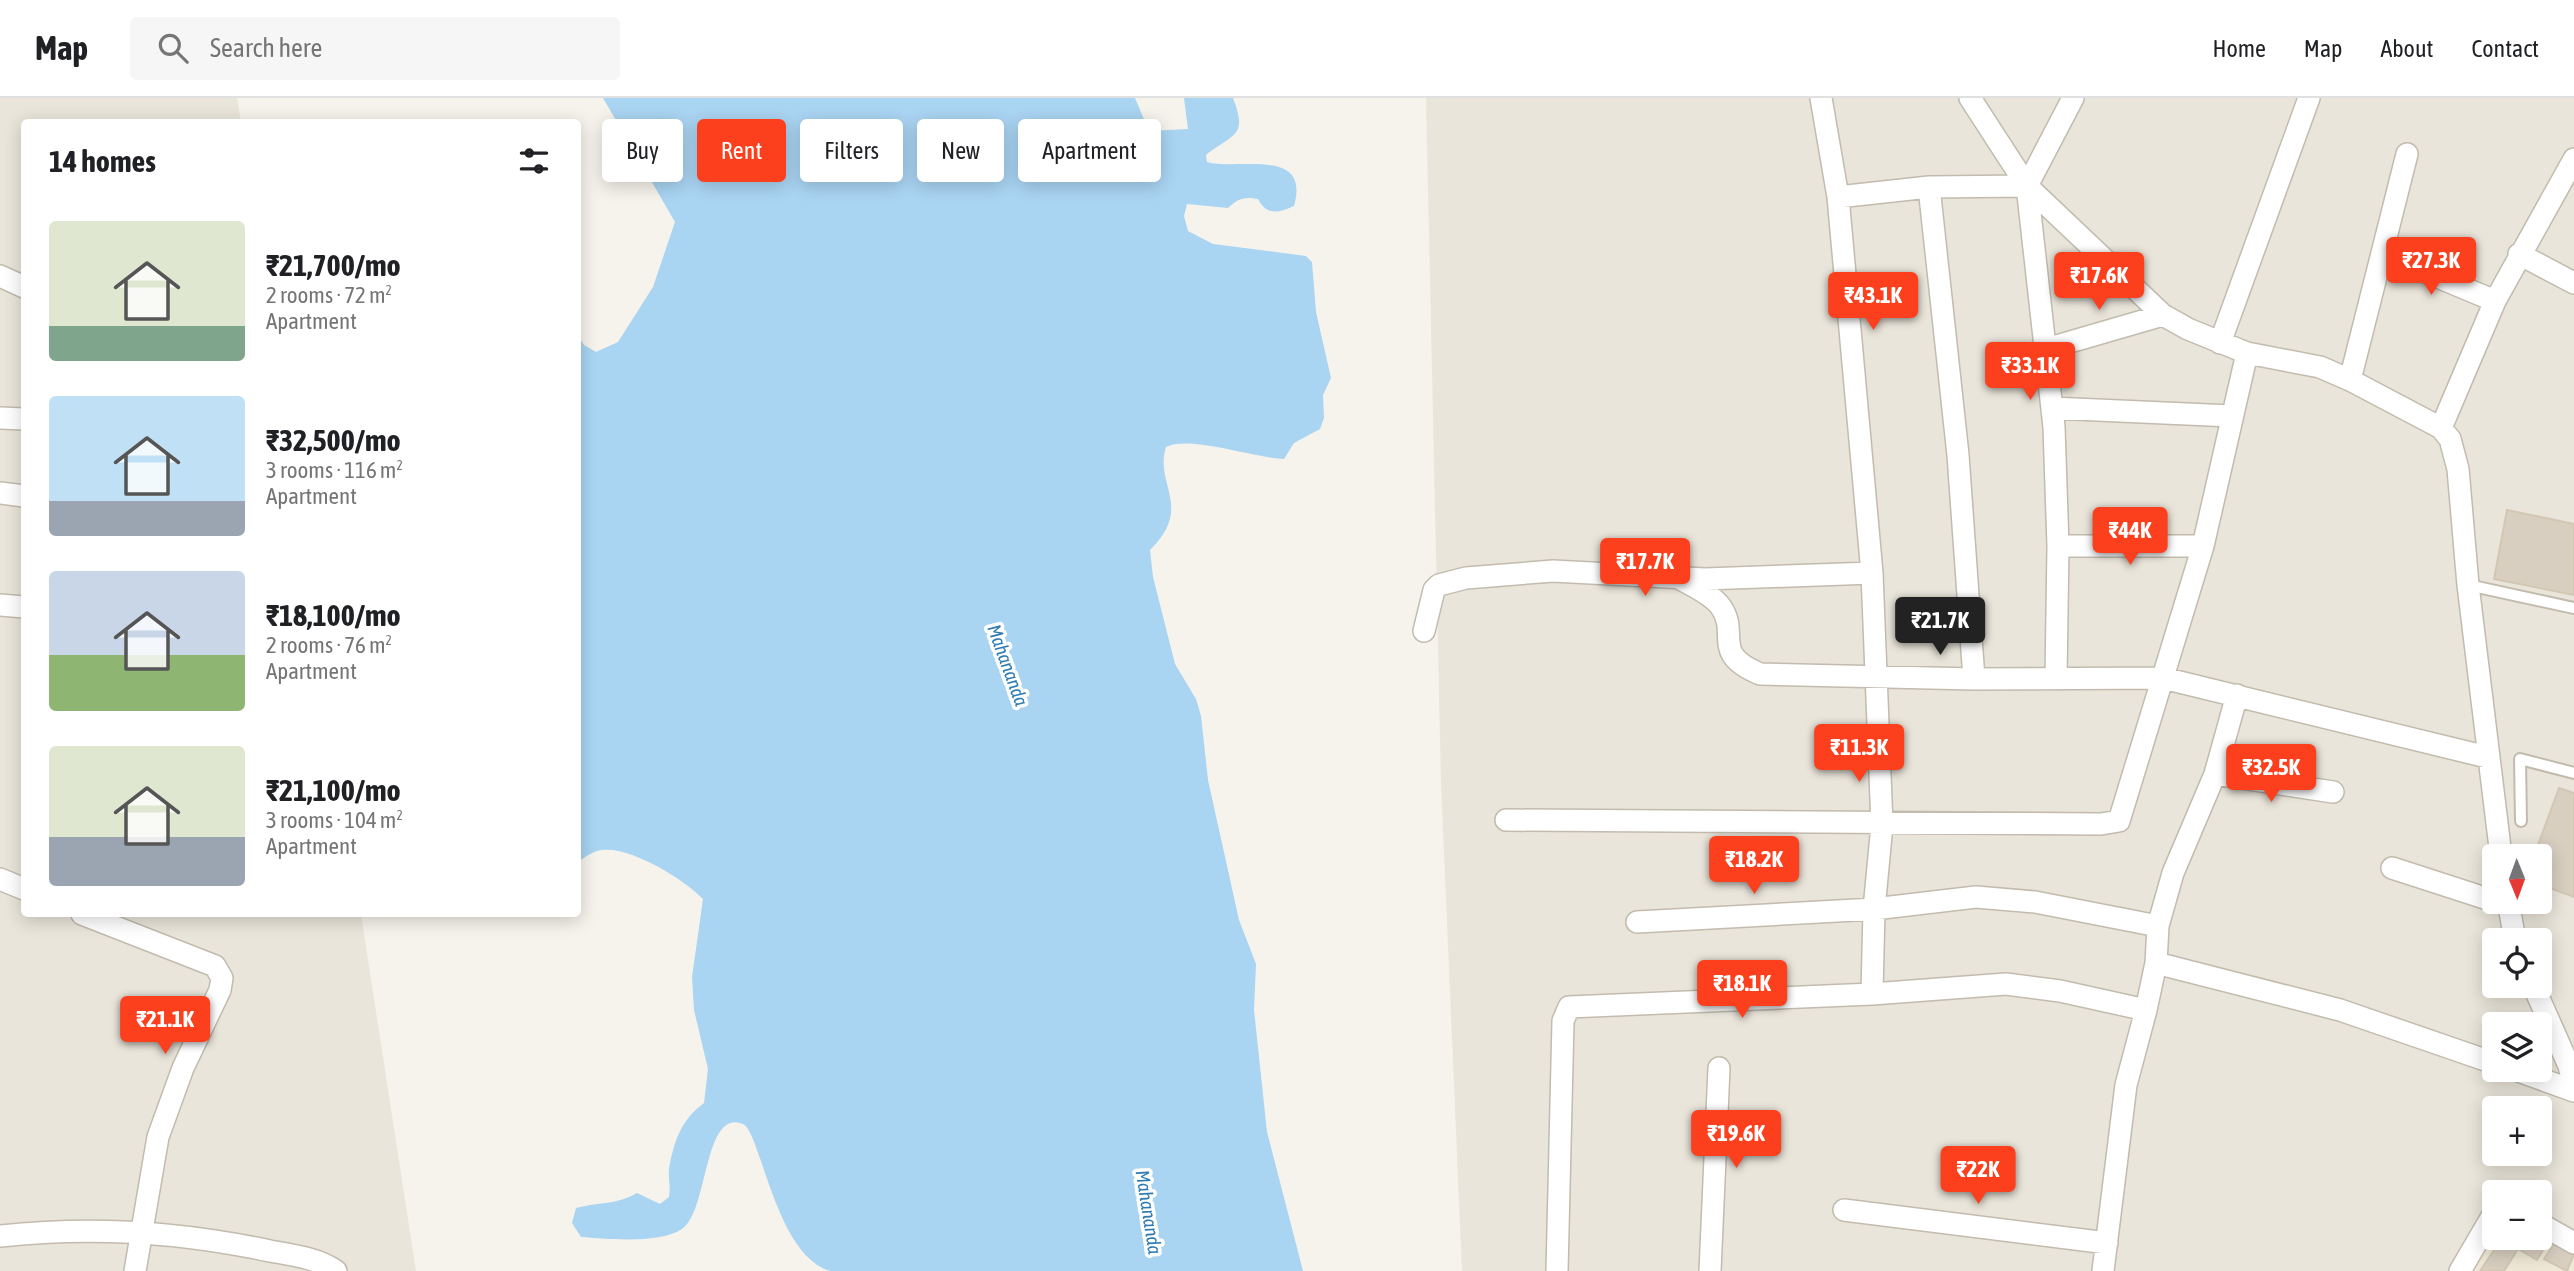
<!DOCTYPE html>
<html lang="en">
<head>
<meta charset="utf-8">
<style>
	:root { --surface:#fff; --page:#f6f6f6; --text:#202124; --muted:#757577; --line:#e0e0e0; --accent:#fc3f1d }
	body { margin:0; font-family:"Asap Condensed",sans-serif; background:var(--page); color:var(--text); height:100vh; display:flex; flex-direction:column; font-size:26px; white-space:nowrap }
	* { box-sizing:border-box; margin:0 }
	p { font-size:23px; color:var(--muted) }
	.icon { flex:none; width:38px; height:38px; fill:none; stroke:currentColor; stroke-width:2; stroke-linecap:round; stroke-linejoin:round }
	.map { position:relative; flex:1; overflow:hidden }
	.panel { position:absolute; left:21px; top:21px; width:560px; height:798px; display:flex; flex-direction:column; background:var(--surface); border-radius:7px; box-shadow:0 4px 18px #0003 }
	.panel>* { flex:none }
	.hud { position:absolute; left:602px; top:21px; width:665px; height:63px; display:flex; gap:14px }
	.needle { width:46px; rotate:179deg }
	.fabs { position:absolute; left:2482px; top:746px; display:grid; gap:14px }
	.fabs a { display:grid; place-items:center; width:70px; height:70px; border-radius:7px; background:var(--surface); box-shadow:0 4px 18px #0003; font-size:35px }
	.price { position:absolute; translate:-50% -60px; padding:0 16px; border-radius:7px; background:var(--accent); color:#fff; font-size:23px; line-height:46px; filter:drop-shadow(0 2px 4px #0008) }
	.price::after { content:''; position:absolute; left:50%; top:42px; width:21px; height:16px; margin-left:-10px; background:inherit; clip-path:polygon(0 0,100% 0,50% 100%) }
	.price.active { background:#222; color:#fff }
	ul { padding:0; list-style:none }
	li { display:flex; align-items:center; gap:21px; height:175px; padding:0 28px }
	li span { display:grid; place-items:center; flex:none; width:196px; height:140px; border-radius:7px; color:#555 }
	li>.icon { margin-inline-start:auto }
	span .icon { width:84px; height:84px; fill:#fffc; stroke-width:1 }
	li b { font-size:30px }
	h2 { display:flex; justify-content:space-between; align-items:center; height:84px; padding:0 28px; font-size:30px }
	.chip { padding:0 24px; border-radius:7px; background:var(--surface); box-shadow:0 4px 18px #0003; font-size:24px; line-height:63px }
	.chip.active { background:var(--accent); color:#fff }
	header { display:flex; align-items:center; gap:42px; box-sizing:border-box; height:98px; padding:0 35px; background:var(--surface); border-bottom:2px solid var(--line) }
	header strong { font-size:33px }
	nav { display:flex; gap:38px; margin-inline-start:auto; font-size:24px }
	.search { width:490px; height:63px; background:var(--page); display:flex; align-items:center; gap:18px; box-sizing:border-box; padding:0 24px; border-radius:7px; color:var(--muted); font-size:26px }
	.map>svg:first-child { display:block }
	.residential { fill:#eae5da; fill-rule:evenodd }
	.education { fill:#efe8d6 }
	.water { fill:#a9d4f2 }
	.building { fill:#d8cfc1; stroke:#d3c7b4; stroke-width:2 }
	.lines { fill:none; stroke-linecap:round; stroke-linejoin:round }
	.lane-casing { stroke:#c2bbae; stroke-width:14 }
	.street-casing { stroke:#c2bbae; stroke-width:24 }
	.lane { stroke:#fff; stroke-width:10 }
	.street { stroke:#fff; stroke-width:21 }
	.labels { text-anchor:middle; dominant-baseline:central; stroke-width:7; stroke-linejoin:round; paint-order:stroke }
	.water-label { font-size:19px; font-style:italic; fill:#2e7ab2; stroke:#fff }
</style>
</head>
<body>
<header>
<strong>Map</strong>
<div class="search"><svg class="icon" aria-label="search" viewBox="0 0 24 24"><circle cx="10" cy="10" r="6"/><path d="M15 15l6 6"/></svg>Search here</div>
<nav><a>Home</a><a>Map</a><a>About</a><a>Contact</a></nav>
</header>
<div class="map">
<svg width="2574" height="1173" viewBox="0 0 2574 1173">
	<rect width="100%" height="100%" fill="#f6f3ec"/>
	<path class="residential" d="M0 0H237L241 24H24V816H361L416 1173H0Z
		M1426 0H2574V1173H1462L1441 685ZM2494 758H2539V803H2494ZM2494 842H2539V887H2494ZM2494 926H2539V971H2494ZM2494 1010H2539V1055H2494ZM2494 1094H2539V1139H2494Z"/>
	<path class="education" d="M2494 1132V1139H2539V1132L2574 1153V1173H2472Z"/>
	<path class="water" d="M603 0H1135L1149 33 1188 31 1184 0H1233C1248 39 1234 35 1206 57L1207 64C1237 73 1311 48 1294 108 1278 115 1267 118 1258 101 1244 98 1237 101 1228 110L1187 106 1184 118 1188 133 1213 146 1306 158 1312 164 1316 214 1331 280 1323 297 1324 320 1320 331 1294 345 1284 361C1254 360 1189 337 1166 349 1154 387 1194 409 1150 452L1153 479 1175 566 1196 601 1201 618 1208 682 1239 822 1256 866 1254 912 1267 1034 1303 1173H830C775 1157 761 1034 743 1026 703 1010 709 1113 682 1131 660 1146 607 1141 581 1139L572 1125 576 1110C598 1104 617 1107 637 1095L660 1106 669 1099C671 1089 668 1080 669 1071 674 1043 681 1022 704 1005L708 971 694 912 692 879 703 801C684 781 630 748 602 752 593 753 585 759 578 764V237L584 247 596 254 618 244 653 189 675 124Z"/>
	<path class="building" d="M2507 412 2574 426V497L2494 481Z
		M2559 690 2574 695V799L2539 786V758H2534Z
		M2539 1136 2549 1142 2537 1162 2518 1151 2504 1173H2480L2503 1139H2539Z
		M2555 1144 2574 1156 2567 1173 2544 1161Z"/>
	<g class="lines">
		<g class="lane-casing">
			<path id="lane" d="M2468 487 2574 510
				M2521 723 2520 661 2574 675"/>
		</g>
		<g class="street-casing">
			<path id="street" d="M1821 0 1838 99 1872 475 1882 727 1874 811 1872 896
				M1970 0 2027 88 2163 217 2188 231 2247 255 2320 269 2350 282 2441 330 2450 341 2458 371 2468 487 2501 758
				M2027 88 2073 0
				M1929 89 1958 357 1974 581
				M1838 99 1929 89 2027 88 2054 329 2058 448 2056 580
				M2383 156 2495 203
				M2519 156 2574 185
				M0 178 24 189
				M2220 245 2309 0
				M2046 251 2163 217
				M2350 282 2407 56
				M2052 310 2232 318
				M0 320 24 321
				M2441 330 2495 203 2574 61
				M0 395 24 398
				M2058 448H2203
				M1679 480C1692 488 1712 496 1721 509 1740 537 1710 555 1760 576L1974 581 2163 580 2487 659
				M0 507 24 509
				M1424 533 1434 492 1439 487 1466 480 1553 473 1705 481 1872 475
				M2215 676 2333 694
				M1506 722 2101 726 2119 723 2203 448 2247 255
				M2392 770 2494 803
				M0 781 24 791
				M2508 803 2515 842
				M82 816 215 868 222 880 220 892 183 970 158 1039 135 1173
				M1637 824 1874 811 1976 799 2035 804 2158 828
				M2156 865 2340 912 2494 965
				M2533 887 2569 968 2574 989
				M2513 971 2574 993
				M1844 1112 2107 1145
				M2539 1125 2574 1145
				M0 1138C90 1128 182 1134 270 1153 292 1157 318 1160 336 1173
				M1557 1173 1563 923 1569 909 1872 896 2006 886 2060 893 2146 912
				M1710 1173 1719 970
				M2103 1173 2126 987 2146 912 2156 865 2158 828 2173 775 2215 676 2237 597
				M2460 1173 2494 1115"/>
		</g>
		<use href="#lane" class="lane"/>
		<use href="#street" class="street"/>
	</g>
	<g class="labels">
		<g class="water-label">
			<text transform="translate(1008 567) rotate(70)">Mahananda</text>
			<text transform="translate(1149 1114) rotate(81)">Mahananda</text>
		</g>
	</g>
</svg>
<div class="fabs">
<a><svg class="needle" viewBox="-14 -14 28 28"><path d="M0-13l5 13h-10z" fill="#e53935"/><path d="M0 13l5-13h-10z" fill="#757577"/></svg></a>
<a><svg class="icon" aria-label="locate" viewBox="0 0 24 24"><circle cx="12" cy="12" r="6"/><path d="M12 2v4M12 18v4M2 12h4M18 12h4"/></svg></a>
<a><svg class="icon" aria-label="layers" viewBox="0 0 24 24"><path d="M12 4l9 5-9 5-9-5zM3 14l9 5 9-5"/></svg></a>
<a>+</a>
<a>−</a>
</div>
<b class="price" style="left:2431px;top:199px">₹27.3K</b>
<b class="price" style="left:2099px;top:214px">₹17.6K</b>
<b class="price" style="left:1873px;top:234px">₹43.1K</b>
<b class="price" style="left:2030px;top:304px">₹33.1K</b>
<b class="price" style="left:2130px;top:469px">₹44K</b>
<b class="price" style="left:1645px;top:500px">₹17.7K</b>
<b class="price active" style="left:1940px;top:559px">₹21.7K</b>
<b class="price" style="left:1859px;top:686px">₹11.3K</b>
<b class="price" style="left:2271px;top:706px">₹32.5K</b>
<b class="price" style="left:1754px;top:798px">₹18.2K</b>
<b class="price" style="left:1742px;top:922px">₹18.1K</b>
<b class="price" style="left:165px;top:958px">₹21.1K</b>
<b class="price" style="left:1736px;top:1072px">₹19.6K</b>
<b class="price" style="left:1978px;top:1108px">₹22K</b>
<div class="hud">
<a class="chip">Buy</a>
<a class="chip active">Rent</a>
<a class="chip">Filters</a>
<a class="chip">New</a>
<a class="chip">Apartment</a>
</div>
<section class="panel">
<h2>14 homes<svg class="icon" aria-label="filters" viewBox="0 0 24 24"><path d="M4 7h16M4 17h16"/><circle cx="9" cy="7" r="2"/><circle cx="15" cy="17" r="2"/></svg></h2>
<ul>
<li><span style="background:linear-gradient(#dfe7d0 75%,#7fa58c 0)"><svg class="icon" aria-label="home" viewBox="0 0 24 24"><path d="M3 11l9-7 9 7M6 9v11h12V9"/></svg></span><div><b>₹21,700/mo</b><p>2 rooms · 72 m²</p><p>Apartment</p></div></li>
<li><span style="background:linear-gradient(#bfe0f5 75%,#9aa5b1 0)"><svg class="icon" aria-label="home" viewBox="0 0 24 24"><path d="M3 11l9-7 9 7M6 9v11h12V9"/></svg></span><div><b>₹32,500/mo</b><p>3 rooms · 116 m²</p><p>Apartment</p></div></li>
<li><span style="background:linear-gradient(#c9d6e8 60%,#8fb573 0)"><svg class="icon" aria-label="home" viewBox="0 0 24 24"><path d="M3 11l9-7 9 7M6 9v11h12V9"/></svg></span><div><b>₹18,100/mo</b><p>2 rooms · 76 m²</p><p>Apartment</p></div></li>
<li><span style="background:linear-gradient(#dfe7d0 65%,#9aa5b1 0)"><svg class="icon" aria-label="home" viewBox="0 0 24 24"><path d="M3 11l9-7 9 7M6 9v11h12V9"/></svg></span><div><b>₹21,100/mo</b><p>3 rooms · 104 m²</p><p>Apartment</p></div></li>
</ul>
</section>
</div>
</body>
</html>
